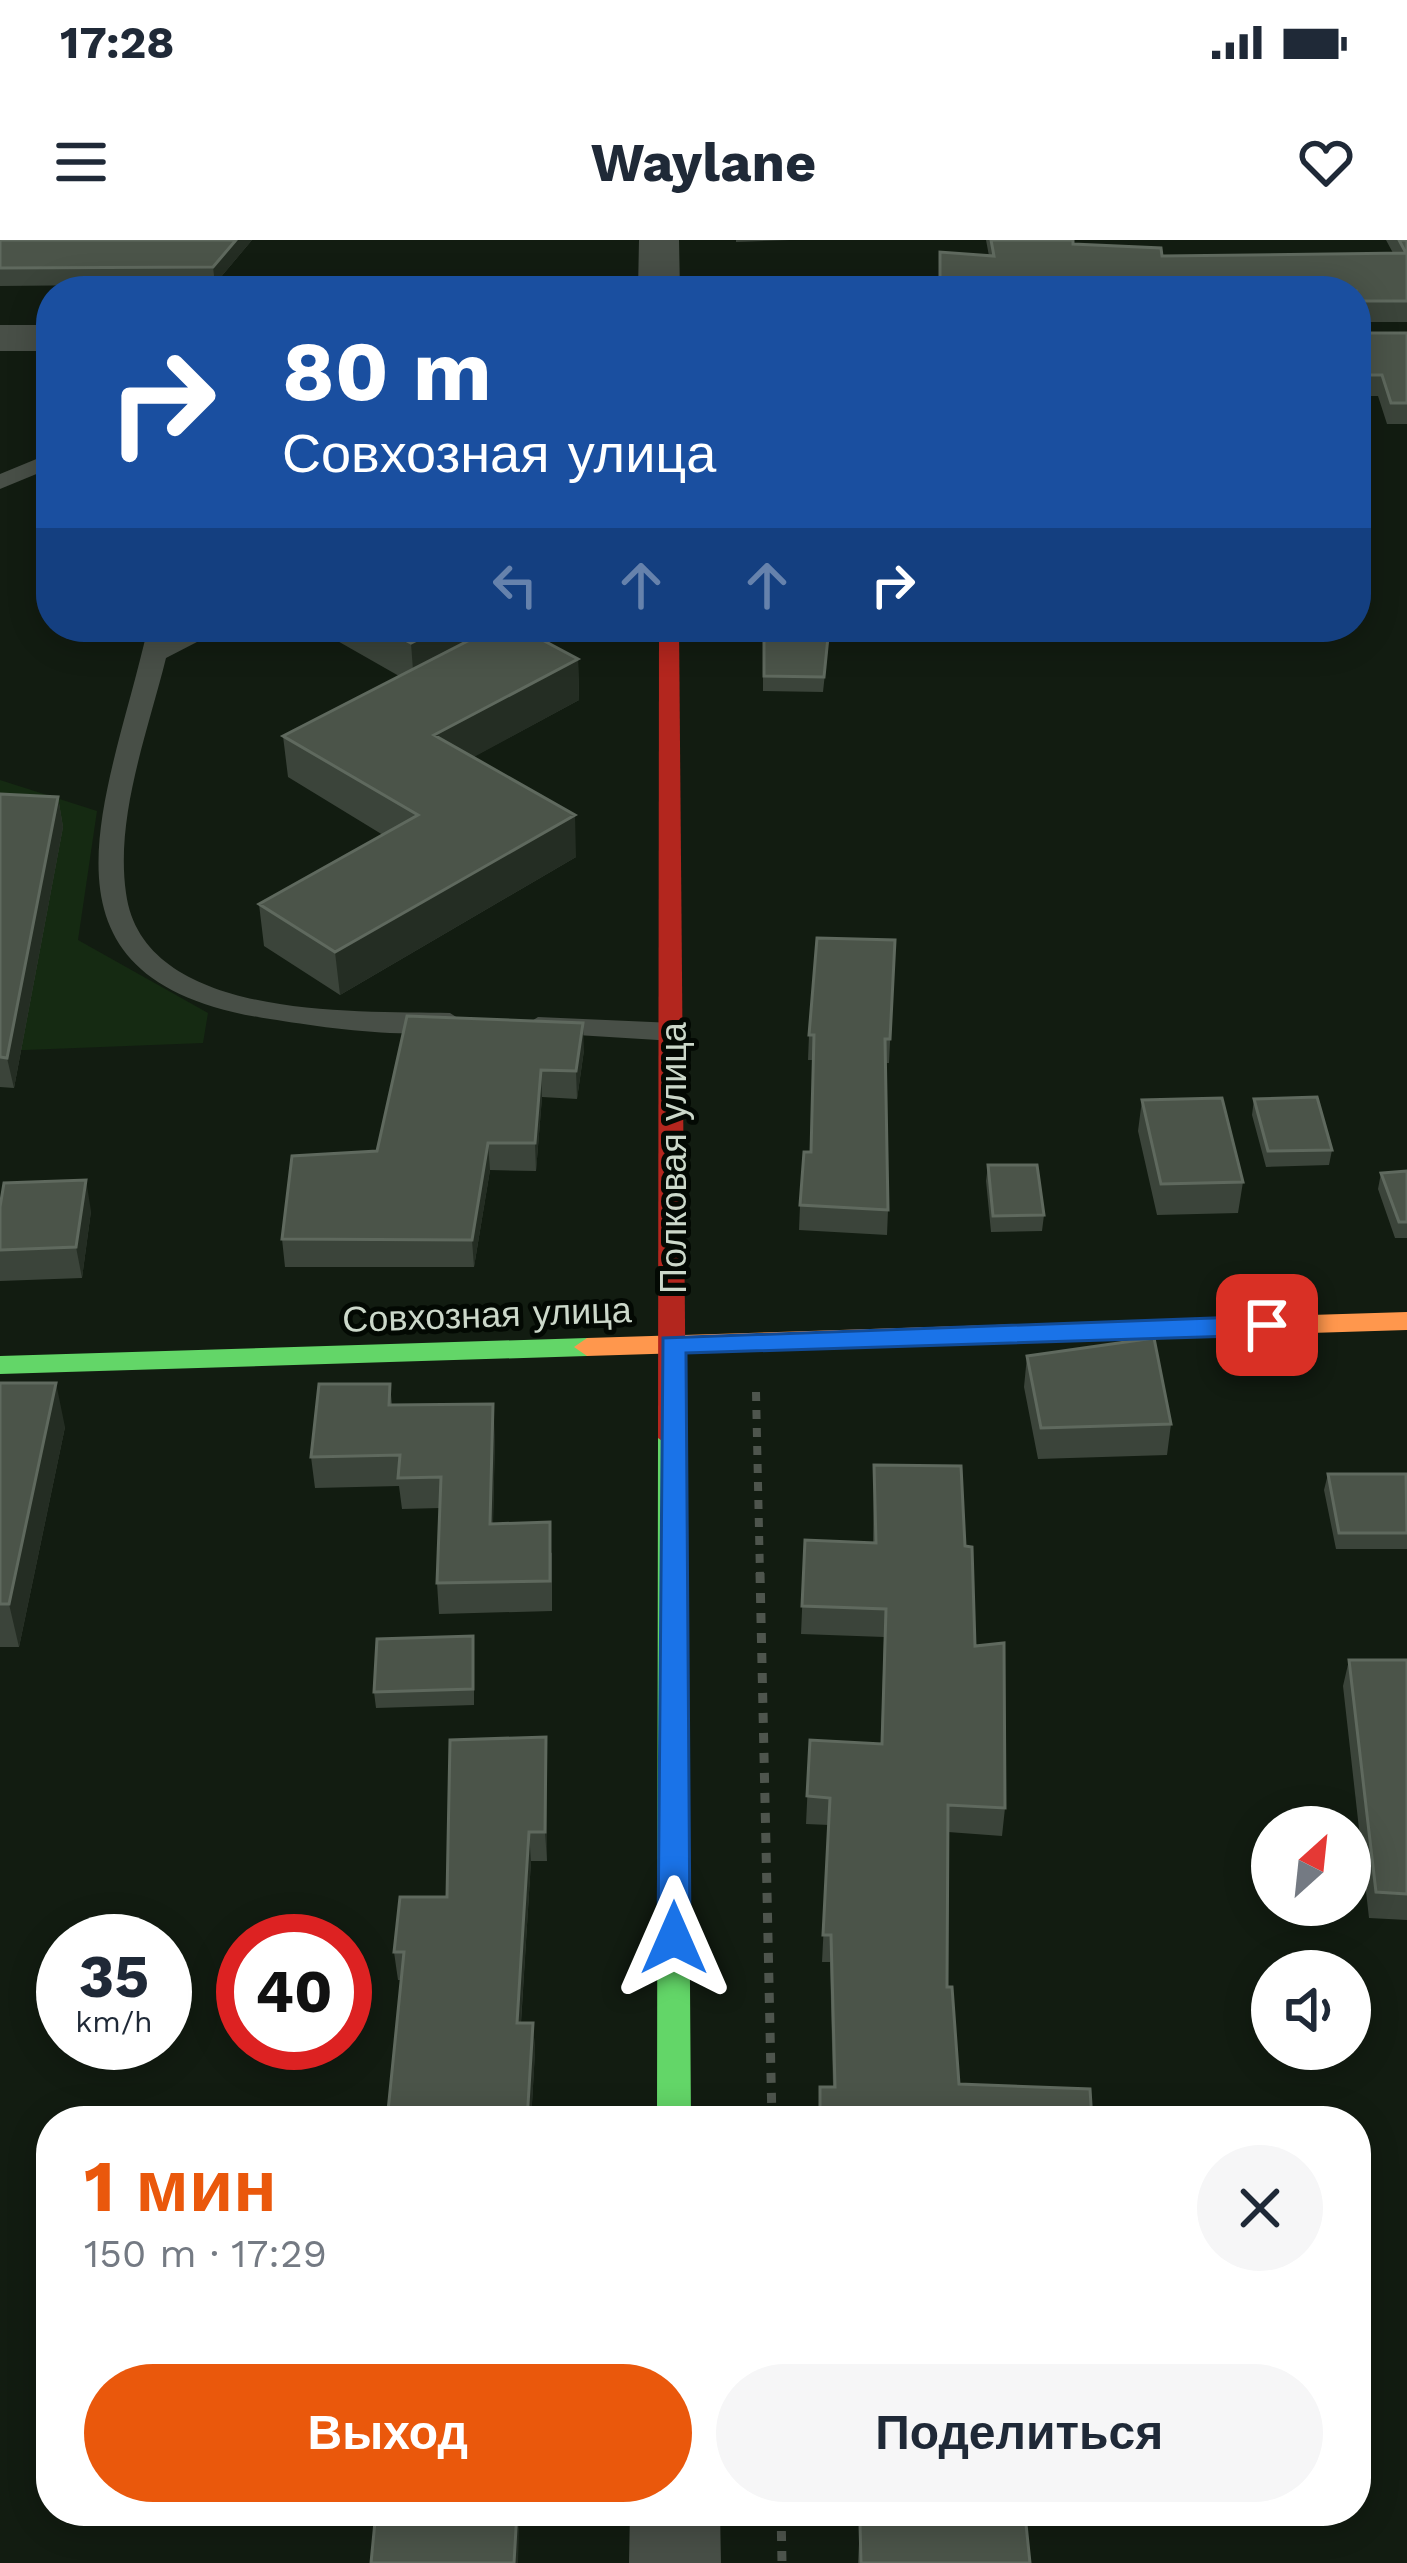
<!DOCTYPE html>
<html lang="ru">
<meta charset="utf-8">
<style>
:root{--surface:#fff;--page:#f6f6f7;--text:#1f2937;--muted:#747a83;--accent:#ea580c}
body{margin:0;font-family:"Work Sans",sans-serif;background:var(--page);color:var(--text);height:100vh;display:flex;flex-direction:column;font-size:45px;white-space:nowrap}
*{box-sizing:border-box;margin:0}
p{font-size:39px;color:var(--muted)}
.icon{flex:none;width:66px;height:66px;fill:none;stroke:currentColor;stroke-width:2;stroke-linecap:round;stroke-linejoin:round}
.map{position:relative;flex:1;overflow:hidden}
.sheet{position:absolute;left:36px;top:1866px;width:1335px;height:420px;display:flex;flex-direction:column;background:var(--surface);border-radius:48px;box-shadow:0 6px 30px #0003}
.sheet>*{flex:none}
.guide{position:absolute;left:36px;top:36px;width:1335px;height:366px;border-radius:48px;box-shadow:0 6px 30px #0003;background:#1a4fa0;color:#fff;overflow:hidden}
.needle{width:78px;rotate:27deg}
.tools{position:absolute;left:1251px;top:1566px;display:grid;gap:24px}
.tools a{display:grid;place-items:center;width:120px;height:120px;border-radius:50%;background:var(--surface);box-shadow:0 6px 30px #0003;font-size:60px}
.speed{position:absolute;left:36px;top:1674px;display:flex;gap:24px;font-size:60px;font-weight:700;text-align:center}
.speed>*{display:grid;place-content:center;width:156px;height:156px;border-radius:50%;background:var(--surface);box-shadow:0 6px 30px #0003;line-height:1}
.speed small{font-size:30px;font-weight:400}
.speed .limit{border:18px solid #d22;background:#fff;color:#111}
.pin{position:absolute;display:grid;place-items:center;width:102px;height:102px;color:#fff;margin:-51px;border-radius:24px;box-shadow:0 6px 18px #0006}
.me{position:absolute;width:132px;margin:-66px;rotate:0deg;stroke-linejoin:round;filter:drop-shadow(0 0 9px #0008)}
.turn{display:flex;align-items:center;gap:42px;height:252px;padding:0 48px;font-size:54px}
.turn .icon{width:156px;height:156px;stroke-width:2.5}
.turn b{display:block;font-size:84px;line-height:102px}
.lanes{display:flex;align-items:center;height:114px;padding:0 48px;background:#0003;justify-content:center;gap:60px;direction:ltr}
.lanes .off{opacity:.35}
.round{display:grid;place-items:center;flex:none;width:126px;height:126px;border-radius:63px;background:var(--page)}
.headline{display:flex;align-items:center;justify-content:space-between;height:204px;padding:0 48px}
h1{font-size:72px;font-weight:700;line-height:90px;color:var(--accent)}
.action{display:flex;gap:24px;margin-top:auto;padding:24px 48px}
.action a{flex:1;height:138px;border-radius:72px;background:var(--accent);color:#fff;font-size:48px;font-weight:700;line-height:138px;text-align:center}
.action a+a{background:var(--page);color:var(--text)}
.status{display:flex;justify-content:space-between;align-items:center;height:84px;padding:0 60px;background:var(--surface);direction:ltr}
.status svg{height:33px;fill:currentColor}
header{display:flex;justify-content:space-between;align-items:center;height:156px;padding:0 48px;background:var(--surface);font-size:54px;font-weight:700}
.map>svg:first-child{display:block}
.built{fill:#152a12}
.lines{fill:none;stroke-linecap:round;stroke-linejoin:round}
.path-far1{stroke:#4e554d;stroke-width:8;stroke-dasharray:9 9;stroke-linecap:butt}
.path{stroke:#4e554d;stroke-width:9;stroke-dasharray:10 10;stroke-linecap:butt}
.lane{fill:#484f47;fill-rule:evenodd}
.street{fill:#484f47;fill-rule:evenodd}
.fast{fill:#63d668;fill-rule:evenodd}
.slow{fill:#ff974d;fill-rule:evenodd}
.jam{fill:#b3261e;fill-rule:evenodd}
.wall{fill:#3b443a}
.shaded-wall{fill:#242d23}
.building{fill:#4b5449;stroke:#5f695e;stroke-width:3}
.route{fill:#1a73e8;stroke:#114b97;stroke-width:3}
.labels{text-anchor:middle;stroke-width:10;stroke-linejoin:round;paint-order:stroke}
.street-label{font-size:36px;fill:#ccd8ca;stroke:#030903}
</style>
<div class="status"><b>17:28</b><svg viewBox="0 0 49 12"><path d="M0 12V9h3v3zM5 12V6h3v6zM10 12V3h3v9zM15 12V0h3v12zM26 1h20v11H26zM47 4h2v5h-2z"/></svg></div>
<header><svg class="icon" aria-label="menu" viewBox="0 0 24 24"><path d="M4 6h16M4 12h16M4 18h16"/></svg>Waylane<svg class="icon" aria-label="heart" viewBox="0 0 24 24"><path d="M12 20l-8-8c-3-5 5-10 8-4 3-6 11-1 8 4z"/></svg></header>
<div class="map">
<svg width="1407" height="2323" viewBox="0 0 1407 2323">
<rect width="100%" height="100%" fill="#121c11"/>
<path class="built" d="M0,540L97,571L78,700L208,773L203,803L0,811Z"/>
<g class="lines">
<path class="path-far1" d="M756,1152L760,1336"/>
<path class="path" d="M760,1333L772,1881
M781,2271L782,2323"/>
<path class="lane" d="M51,213V228L0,249V234Z
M148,387H172L170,398L194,387H226L166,418C148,491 115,577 126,653C143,781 354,771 450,773L464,782L460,788C410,801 321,787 270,779C15,741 109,560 148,387Z
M536,387H567L507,421L498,423L486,416Z
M538,777L674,783L688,792L674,801L528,792L524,786Z"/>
<path class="street" d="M639,0H679L680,51H638Z
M0,85H51V111H0Z
M630,2271H720L721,2323H629Z"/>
<path class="fast" d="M587,1098L600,1107L587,1116L0,1134V1116Z
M672,1188L686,1198L691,1881H657L658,1198Z"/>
<path class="slow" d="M1407,1072V1090L587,1116L574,1107L587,1098Z"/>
<path class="jam" d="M659,387H679L686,1198L672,1208L658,1198Z"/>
</g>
<path class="wall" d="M0,0H252L215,44L0,46Z
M736,0H790L736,2Z
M986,0H1073V4L1162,16L1393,13L1386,0H1407V82H1356V93H1407V184H1387L1378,156H1356V51H939L940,12L989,16Z
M313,387H483V393L578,419L579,460L473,517L576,617L340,755L264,706L259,664L383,595L288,537L283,496L399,436Z
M763,387H830L823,452L763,451Z
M0,554L58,557L63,587L14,848L0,847Z
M895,700L889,823H886L888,970L887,995L799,990L800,965L811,912L813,820H808L809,795Z
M407,776L584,810L577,859L542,857L536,931L490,930L474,1027H285L282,999L377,911Z
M1254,859L1332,910L1329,925L1266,927L1252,875Z
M1142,860L1243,942L1238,973L1157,975L1138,891Z
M988,925L1044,975L1042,991L991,992L986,941Z
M1407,931V998H1395L1378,949L1381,933Z
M0,967L91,971L82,1038L0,1041Z
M1027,1116L1171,1184L1167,1215L1038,1219L1024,1147Z
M0,1143L65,1187L19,1407H0Z
M390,1144L392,1165L495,1195L493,1284L552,1313V1371L439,1374L437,1343L440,1268L402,1269L399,1246L315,1248L311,1217Z
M874,1225L965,1306L975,1406L1005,1568L1002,1596L948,1592L947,1747L959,1844L1092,1881H819L820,1847H833L830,1722H822L829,1585L806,1584L810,1500L881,1504L884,1397L801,1394L805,1300L873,1303Z
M1328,1234L1407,1241V1309H1336L1324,1250Z
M474,1412V1465L376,1468L374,1452Z
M1349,1420H1407V1680L1369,1678L1343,1446Z
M547,1526V1621H531L521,1783H533L535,1811L531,1881H387L401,1740H398L394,1712L447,1657Z
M860,2284L1030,2323H858Z"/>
<path class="shaded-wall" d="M236,0H252L215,44L213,27Z
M443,387H483L484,408L414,444L411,403Z
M578,419L579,460L437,537L434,495Z
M58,557L63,587L14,848L7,818Z
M575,575L576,617L340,755L335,712Z
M583,783L584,810L577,859L576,831Z
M541,830L542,857L536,931L535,903Z
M488,903L490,930L474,1027L472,1000Z
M86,940L91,971L82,1038L76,1007Z
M56,1143L65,1187L19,1407L9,1364Z
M493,1164L495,1195L492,1315L490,1284Z
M546,1497L547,1526V1621L545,1592Z
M529,1592L531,1621L519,1811L517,1783Z
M533,1783L535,1811L531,1881H527Z
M517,2271L519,2289L518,2323H514Z"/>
<path class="building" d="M0,0H236L213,27L0,28Z
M991,0H1073V4L1161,8L1162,16L1406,13L1399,0H1407V61H1356V93H1407V163H1391L1382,135H1356V51H940V12L994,16Z
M381,387H443L411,403Z
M495,387H518L578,419L434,495L575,575L335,712L259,664L418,575L283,496Z
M764,387H829L824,437L764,436Z
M0,554L58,557L7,818L0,817Z
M817,698L895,700L890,799H885L888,970L800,965L804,912H811L814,795H809Z
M407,776L583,783L576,831L541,830L535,903H488L472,1000L282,999L292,916L377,911Z
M1317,857L1332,910L1268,911L1254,859Z
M1222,858L1243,942L1161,944L1142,860Z
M988,925H1037L1044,975L993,976Z
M1407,931V982H1399L1381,933Z
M86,940L76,1007L0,1010V967L4,943Z
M1154,1098L1171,1184L1041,1188L1027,1116Z
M0,1143H56L9,1364H0Z
M319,1144H390L389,1165L493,1164L490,1284L550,1282V1341L437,1343L441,1237L398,1238L400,1215L311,1217Z
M874,1225L961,1226L965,1306L972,1307L975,1406L1004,1403L1005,1568L948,1565L947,1747H952L959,1844L1090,1849L1092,1881H820V1847H835L831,1695H823L830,1558L807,1556L810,1500L882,1504L886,1369L802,1366L805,1300L876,1303Z
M1328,1234H1406L1407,1293H1339Z
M473,1396V1449L374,1452L377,1399Z
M1349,1420H1407V1654L1376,1652Z
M546,1497L545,1592H529L517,1783H533L527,1881H387L404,1712H394L400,1657H447L450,1500Z
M376,2271H517L514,2323H371Z
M860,2284H1026L1030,2323H861Z"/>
<path class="route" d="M1267,1076L1281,1085L1267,1095L686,1113L690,1698L685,1708H662L658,1698L663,1098Z"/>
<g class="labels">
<g class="street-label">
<text transform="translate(673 918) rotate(-90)" y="13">Полковая улица</text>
<text transform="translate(487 1074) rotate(-2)" y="13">Совхозная улица</text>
</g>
</g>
</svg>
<div class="tools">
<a><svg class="needle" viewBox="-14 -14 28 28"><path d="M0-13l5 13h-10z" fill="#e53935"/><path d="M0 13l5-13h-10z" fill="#747a83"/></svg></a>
<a><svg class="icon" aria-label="sound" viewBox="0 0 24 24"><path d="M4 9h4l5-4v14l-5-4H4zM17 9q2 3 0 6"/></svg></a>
</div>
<div class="speed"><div>35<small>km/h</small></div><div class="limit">40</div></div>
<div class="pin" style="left:1267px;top:1085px;background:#d93025"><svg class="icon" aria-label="arrive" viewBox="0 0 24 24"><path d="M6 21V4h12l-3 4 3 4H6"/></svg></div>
<svg class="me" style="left:674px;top:1698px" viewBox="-20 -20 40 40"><path d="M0-17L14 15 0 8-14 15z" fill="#1a73e8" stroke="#fff" stroke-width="4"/></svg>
<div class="guide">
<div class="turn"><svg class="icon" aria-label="right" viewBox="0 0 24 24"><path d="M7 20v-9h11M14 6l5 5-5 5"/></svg><div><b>80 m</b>Совхозная улица</div></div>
<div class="lanes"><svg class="icon off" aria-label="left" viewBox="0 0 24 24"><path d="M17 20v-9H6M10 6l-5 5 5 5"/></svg><svg class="icon off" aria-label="ahead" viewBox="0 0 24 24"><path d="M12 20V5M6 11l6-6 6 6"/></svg><svg class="icon off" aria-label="ahead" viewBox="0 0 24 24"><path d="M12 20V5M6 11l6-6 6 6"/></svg><svg class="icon" aria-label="right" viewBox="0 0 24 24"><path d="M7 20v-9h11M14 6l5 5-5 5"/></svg></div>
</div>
<section class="sheet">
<div class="headline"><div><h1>1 мин</h1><p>150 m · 17:29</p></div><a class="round"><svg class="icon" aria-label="close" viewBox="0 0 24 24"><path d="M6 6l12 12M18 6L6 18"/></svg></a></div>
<div class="action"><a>Выход</a><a>Поделиться</a></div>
</section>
</div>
